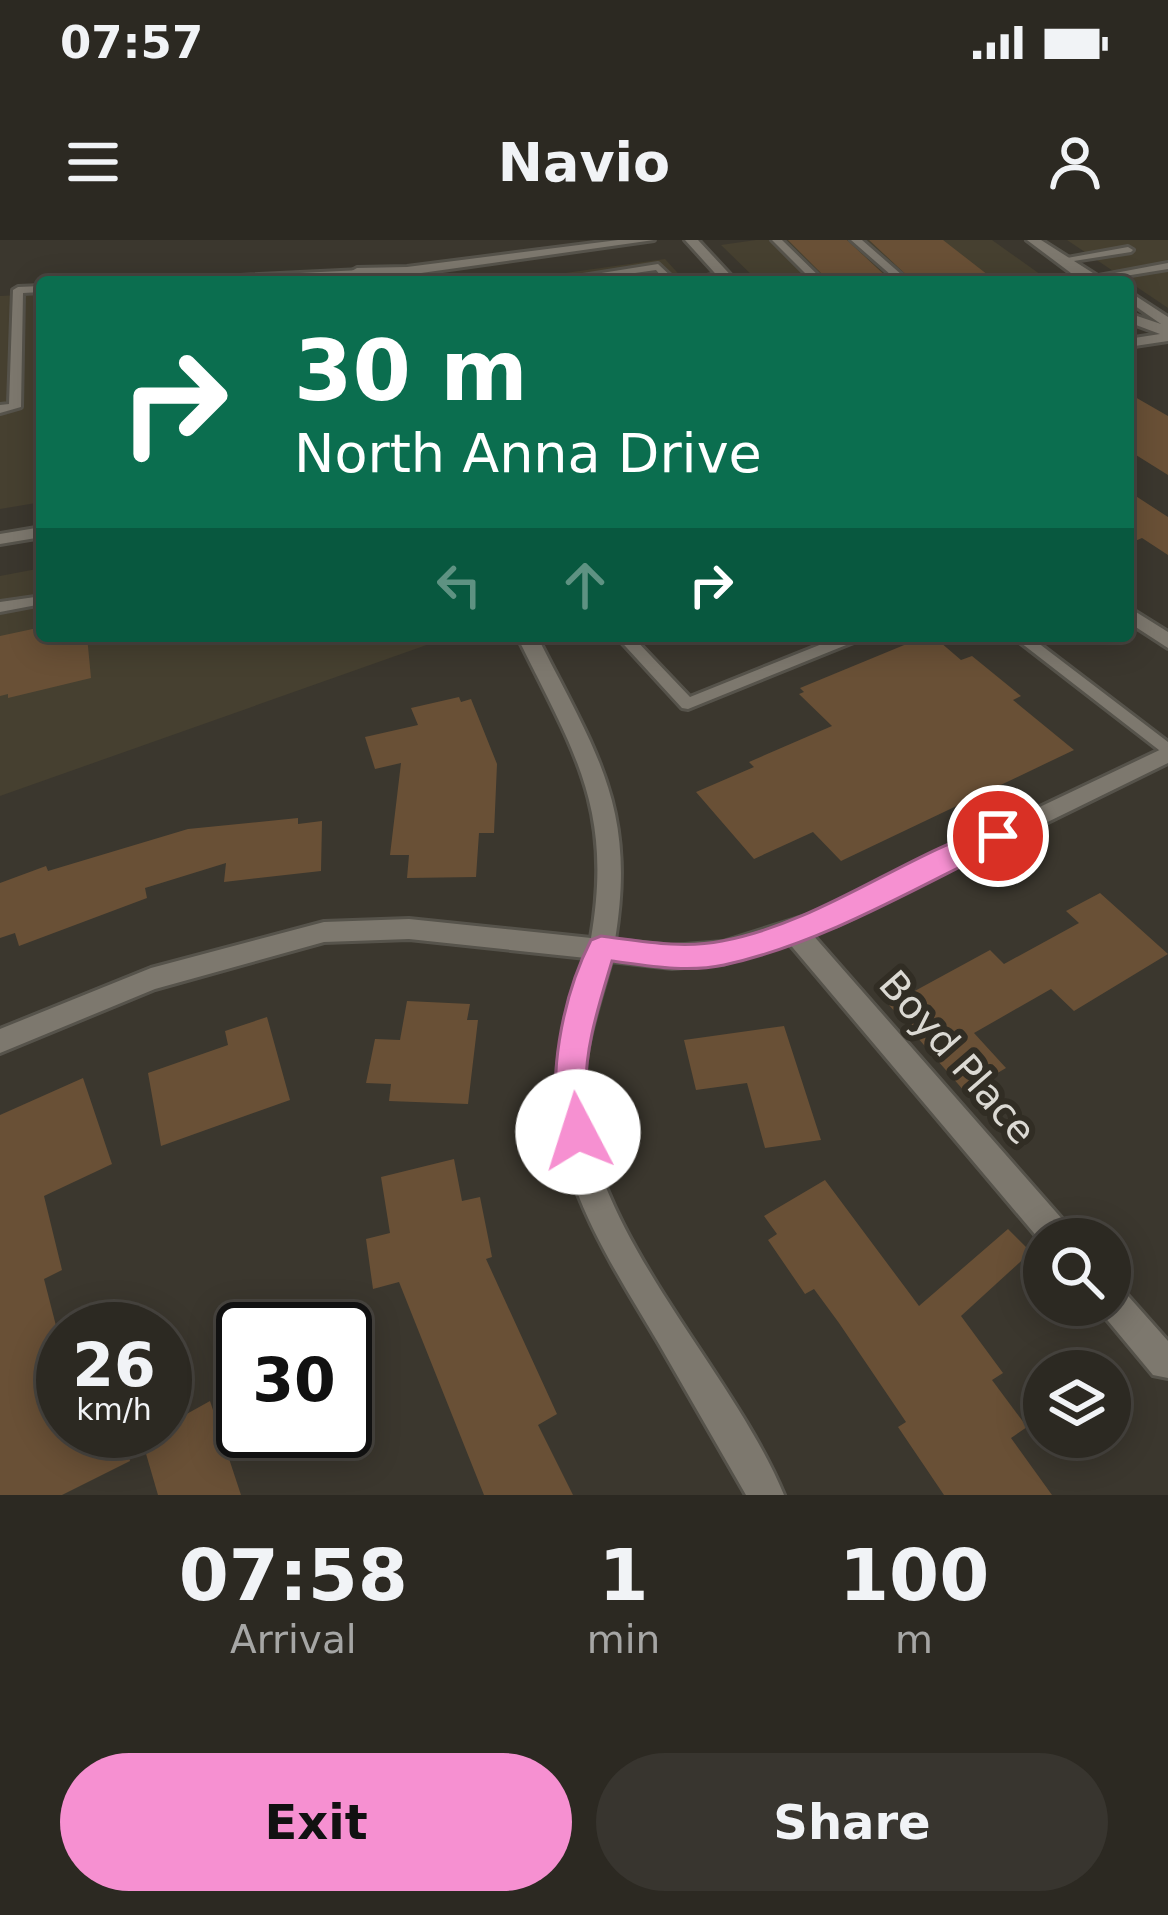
<!DOCTYPE html>
<style>
:root{--surface:#2c2922;--page:#38352f;--text:#f1f3f6;--muted:#a6a6a5;--line:#484540;--accent:#f690d1}
body{margin:0;font-family:"DejaVu Sans",sans-serif;background:var(--page);color:var(--text);height:100vh;display:flex;flex-direction:column;font-size:45px;white-space:nowrap}
*{box-sizing:border-box;margin:0}
p{font-size:39px;color:var(--muted)}
.icon{flex:none;width:66px;height:66px;fill:none;stroke:currentColor;stroke-width:2;stroke-linecap:round;stroke-linejoin:round}
.map{position:relative;height:1255px;overflow:hidden}
.side{display:flex;flex-direction:column;background:var(--surface);flex:1}
.side>*{flex:none}
.top-card{position:absolute;left:36px;top:36px;width:1098px;height:366px;border-radius:12px;box-shadow:0 6px 30px #0003,0 0 0 3px var(--line);background:#0b6e4f;color:#fff;overflow:hidden}
.controls{position:absolute;left:1023px;top:978px;display:grid;gap:24px}
.controls a{display:grid;place-items:center;width:108px;height:108px;border-radius:50%;background:var(--surface);box-shadow:0 6px 30px #0003,0 0 0 3px var(--line);font-size:60px}
.speed{position:absolute;left:36px;top:1062px;display:flex;gap:24px;font-size:60px;font-weight:700;text-align:center}
.speed>*{display:grid;place-content:center;width:156px;height:156px;border-radius:50%;background:var(--surface);box-shadow:0 6px 30px #0003,0 0 0 3px var(--line);line-height:1}
.speed small{font-size:30px;font-weight:400}
.speed .limit{border:6px solid #111;border-radius:18px;background:#fff;color:#111}
.pin{position:absolute;display:grid;place-items:center;width:102px;height:102px;color:#fff;margin:-51px;border:6px solid #fff;border-radius:50%;box-shadow:0 3px 12px #0007}
.me{position:absolute;width:132px;margin:-66px;rotate:355deg;stroke-linejoin:round;filter:drop-shadow(0 0 9px #0008)}
.turn{display:flex;align-items:center;gap:42px;height:252px;padding:0 60px;font-size:54px}
.turn .icon{width:156px;height:156px;stroke-width:2.5}
.turn b{display:block;font-size:84px;line-height:102px}
.lanes{display:flex;align-items:center;height:114px;padding:0 60px;background:#0003;justify-content:center;gap:60px;direction:ltr}
.lanes .off{opacity:.35}
.eta{display:flex;justify-content:space-evenly;align-items:center;height:204px;text-align:center}
.eta b{font-size:72px;font-weight:600;line-height:84px}
.action{display:flex;gap:24px;margin-top:auto;padding:24px 60px}
.action a{flex:1;height:138px;border-radius:72px;background:var(--accent);color:#111;font-size:48px;font-weight:600;line-height:138px;text-align:center}
.action a+a{background:var(--page);color:var(--text)}
.status{display:flex;justify-content:space-between;align-items:center;height:84px;padding:0 60px;background:var(--surface);direction:ltr}
.status svg{height:33px;fill:currentColor}
header{display:flex;justify-content:space-between;align-items:center;height:156px;padding:0 60px;background:var(--surface);font-size:54px;font-weight:600}
.map>svg:first-child{display:block}
.built{fill:#464030}
.building{fill:#695036}
.lines{fill:none;stroke-linecap:round;stroke-linejoin:round}
.service-casing{stroke:#56534b;stroke-width:6}
.minor-casing{stroke:#56534b;stroke-width:6}
.tertiary-casing{stroke:#56534b;stroke-width:6}
.service{fill:#7d786e;fill-rule:evenodd}
.minor{fill:#7d786e;fill-rule:evenodd}
.tertiary{fill:#7d786e;fill-rule:evenodd}
.route{fill:#f690d1;stroke:#a05e88;stroke-width:3}
.labels{text-anchor:middle;stroke-width:12;stroke-linejoin:round;paint-order:stroke}
.street-label{font-size:39px;fill:#dbd9d3;stroke:#312d24}
</style>
<div class="status"><b>07:57</b><svg viewBox="0 0 49 12"><path d="M0 12V9h3v3zM5 12V6h3v6zM10 12V3h3v9zM15 12V0h3v12zM26 1h20v11H26zM47 4h2v5h-2z"/></svg></div>
<header><svg class="icon" aria-label="menu" viewBox="0 0 24 24"><path d="M4 6h16M4 12h16M4 18h16"/></svg>Navio<svg class="icon" aria-label="person" viewBox="0 0 24 24"><circle cx="12" cy="8" r="4"/><path d="M4 21q1-7 8-7t8 7"/></svg></header>
<div class="map">
<svg width="1168" height="1255" viewBox="0 0 1168 1255">
<rect width="100%" height="100%" fill="#3b372e"/>
<path class="built" d="M756,0H992L1051,42H759L721,5Z
M1067,0H1168V68Z
M665,19L686,42H501Z
M42,54V262L0,269V56Z
M42,328V396H452L0,556V336Z"/>
<path class="building" d="M788,0H847L892,42H830Z
M869,0H943L997,42H914Z
M1128,153L1168,176V235L1128,210Z
M1128,251L1168,277V315L1142,298L1128,304Z
M42,387V396H87L91,438L8,458V454L0,456V396Z
M926,396H933L961,420L972,416L1021,456L1013,460L1074,510L841,621L813,592L754,619L696,552L754,527L749,522L832,486L799,454L804,452L800,448Z
M459,457L461,462L471,459L497,524L494,593H479L476,637L407,638L409,615H390L401,523L375,529L365,497L418,485L411,468Z
M298,578V584L322,581L321,631L224,642L226,623L145,648L147,658L19,706L15,693L0,698V643L46,626L48,631L188,589Z
M1100,653L1168,714L1074,771L1051,749L974,793L1006,828L965,852L889,765L990,710L1004,724L1079,683L1066,671Z
M407,761L470,764L467,780H478L468,864L389,861L391,844L366,843L375,799L400,800Z
M267,777L290,860L161,906L148,833L228,805L225,791Z
M784,786L821,900L765,908L747,843L696,850L684,800Z
M83,838L112,924L44,956L62,1030L44,1039L63,1113V1191H123L130,1221L62,1255H0V875Z
M454,919L462,961L480,957L492,1017L486,1019L557,1174L538,1185L573,1255H484L399,1042L373,1049L366,999L390,993L381,937Z
M825,940L919,1066L1008,989L1031,1012L961,1076L1003,1133L992,1140L1027,1187L1011,1198L1052,1255H944L898,1187L906,1182L839,1083L814,1049L805,1054L768,1000L777,994L764,976Z
M210,1161L241,1255H158L142,1200L165,1191V1186Z"/>
<g class="lines">
<g class="service-casing">
<path id="service" d="M772,0H782L825,42H814Z
M851,0H862L910,42H899Z
M1128,7L1133,10L1131,12L1061,23L1056,20Z
M1168,23V29L1088,42L1083,39Z
M658,24L676,41L725,33L730,36L703,42H666L656,30L572,42H545Z
M361,30L362,32L357,35L172,42L177,39Z
M42,46V52L23,53L21,167L0,173V165L9,164L13,50L18,47Z
M42,356V364L0,372V362Z
M616,396H632L690,457L842,396H863L861,399L688,469L682,468Z
M1012,396H1029L1168,502V517Z"/>
</g>
<g class="minor-casing">
<path id="minor" d="M618,0H654L407,35L365,36L368,42H354L350,32L357,28L407,27Z
M685,0H698L737,42H723Z
M1128,367L1168,392V408L1128,382Z
M517,396H537C595,511 637,566 615,700L672,706L723,702L821,671L1168,506V523L838,685L812,694L1070,988L1074,999H1044V1005L788,702L723,724L672,728L611,721C599,765 582,810 584,856C591,994 732,1129 784,1255H746C717,1205 688,1154 659,1104C614,1028 557,944 556,852C556,806 573,762 586,718L409,699L324,702L155,749L0,813V789L151,728L324,682L409,679L591,698C614,566 572,509 517,396Z
M1110,1043L1121,1048L1168,1101V1138L1153,1135L1099,1070L1097,1065H1110Z"/>
</g>
<g class="tertiary-casing">
<path id="tertiary" d="M1027,0H1041L1107,42H1083Z
M1128,51L1168,77V101L1128,107V99L1160,94L1128,82V73L1161,84L1128,61Z
M42,287V297L0,304V294Z"/>
</g>
<use href="#service" class="service"/>
<use href="#minor" class="minor"/>
<use href="#tertiary" class="tertiary"/>
</g>
<path class="route" d="M998,585L1008,588L1012,596L1008,603C917,647 824,703 724,725C687,733 649,726 612,721C599,765 584,809 586,855C587,873 597,885 589,902L578,907L566,902C542,847 564,753 591,700L601,696C641,701 682,709 722,701C822,682 903,615 998,585Z"/>
<g class="labels">
<g class="street-label">
<text transform="translate(958 817) rotate(49)" y="14">Boyd Place</text>
</g>
</g>
</svg>
<div class="controls">
<a><svg class="icon" aria-label="search" viewBox="0 0 24 24"><circle cx="10" cy="10" r="6"/><path d="M15 15l6 6"/></svg></a>
<a><svg class="icon" aria-label="layers" viewBox="0 0 24 24"><path d="M12 4l9 5-9 5-9-5zM3 14l9 5 9-5"/></svg></a>
</div>
<div class="speed"><div>26<small>km/h</small></div><div class="limit">30</div></div>
<div class="pin" style="left:998px;top:596px;background:#d93025"><svg class="icon" aria-label="arrive" viewBox="0 0 24 24"><path d="M6 21V4h12l-3 4 3 4H6"/></svg></div>
<svg class="me" style="left:578px;top:892px" viewBox="-20 -20 40 40"><circle r="19" fill="#fff"/><path d="M0-13L10 11 0 6-10 11z" fill="#f690d1"/></svg>
<div class="top-card">
<div class="turn"><svg class="icon" aria-label="right" viewBox="0 0 24 24"><path d="M7 20v-9h11M14 6l5 5-5 5"/></svg><div><b>30 m</b>North Anna Drive</div></div>
<div class="lanes"><svg class="icon off" aria-label="left" viewBox="0 0 24 24"><path d="M17 20v-9H6M10 6l-5 5 5 5"/></svg><svg class="icon off" aria-label="ahead" viewBox="0 0 24 24"><path d="M12 20V5M6 11l6-6 6 6"/></svg><svg class="icon" aria-label="right" viewBox="0 0 24 24"><path d="M7 20v-9h11M14 6l5 5-5 5"/></svg></div>
</div>
</div>
<section class="side">
<div class="eta">
<div><b>07:58</b><p>Arrival</p></div>
<div><b>1</b><p>min</p></div>
<div><b>100</b><p>m</p></div>
</div>
<div class="action"><a>Exit</a><a>Share</a></div>
</section>
